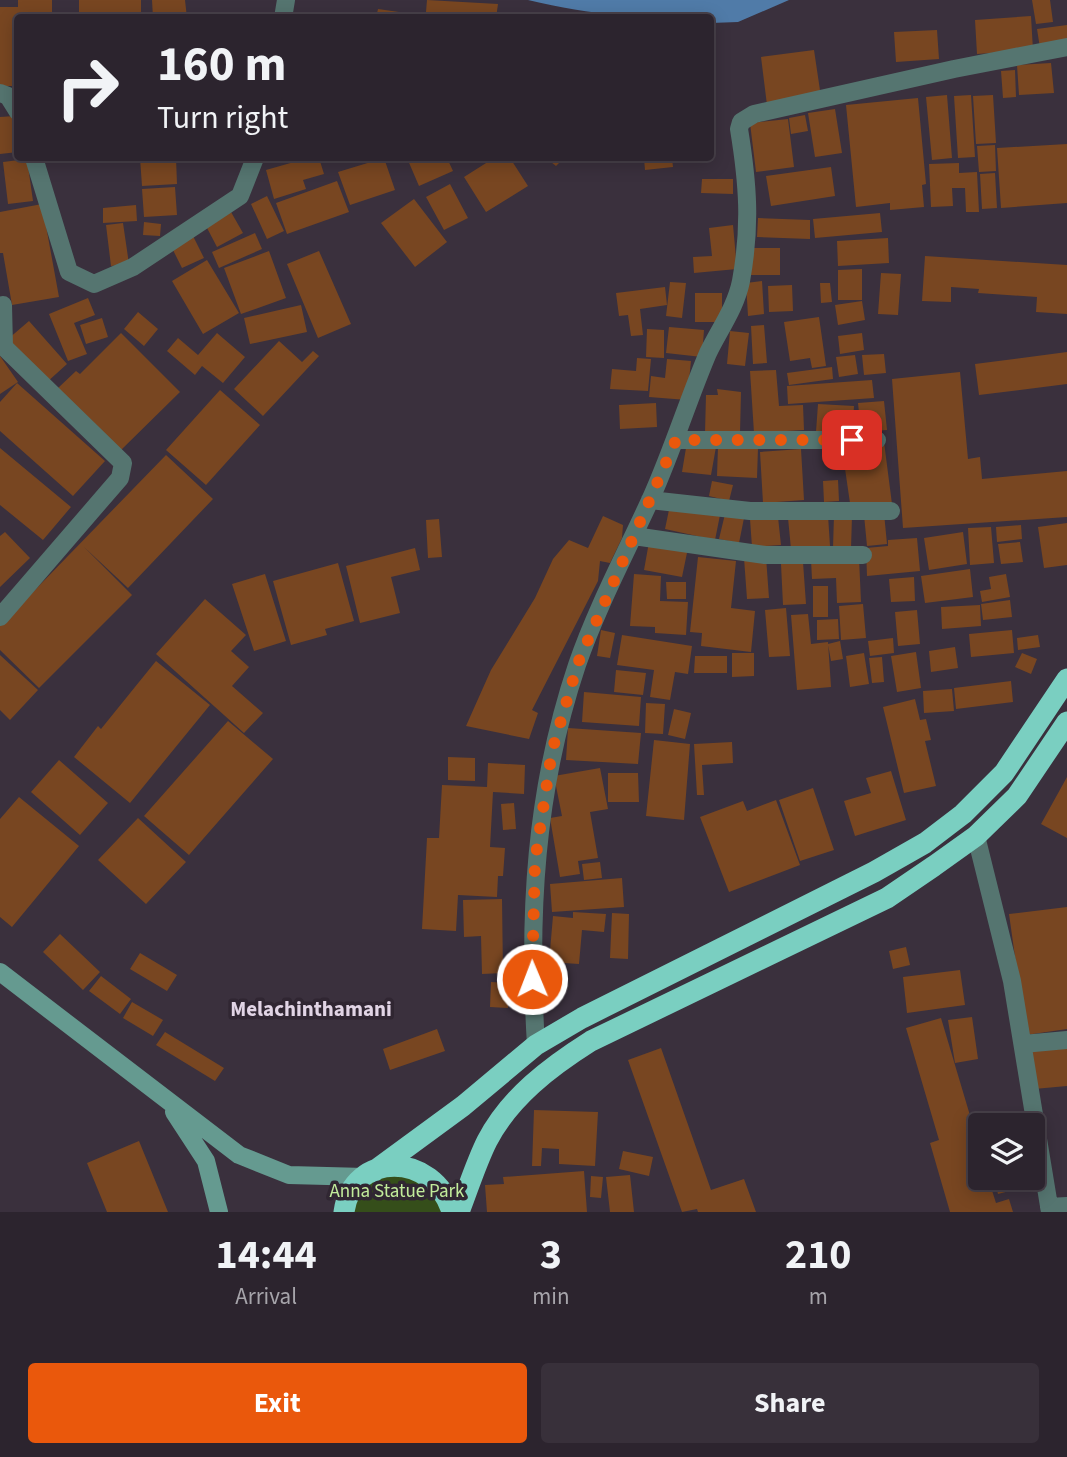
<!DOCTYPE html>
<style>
:root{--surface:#2c242e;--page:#38303a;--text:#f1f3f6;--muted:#a6a4aa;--line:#48414a;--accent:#ea580c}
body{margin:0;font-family:"Source Sans 3",sans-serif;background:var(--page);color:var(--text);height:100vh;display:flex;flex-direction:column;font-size:26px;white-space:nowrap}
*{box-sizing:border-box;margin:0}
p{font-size:23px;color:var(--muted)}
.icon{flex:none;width:38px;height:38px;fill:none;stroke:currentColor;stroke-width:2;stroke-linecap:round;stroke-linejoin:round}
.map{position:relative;height:1212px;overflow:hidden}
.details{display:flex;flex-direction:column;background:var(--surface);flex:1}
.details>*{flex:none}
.banner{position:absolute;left:14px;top:14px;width:700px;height:147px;border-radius:7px;box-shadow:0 4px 18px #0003,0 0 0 2px var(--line);background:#2c242e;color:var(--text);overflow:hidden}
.buttons{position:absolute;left:968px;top:1113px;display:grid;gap:14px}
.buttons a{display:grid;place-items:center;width:77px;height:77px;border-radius:7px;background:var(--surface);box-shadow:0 4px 18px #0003,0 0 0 2px var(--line);font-size:35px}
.pin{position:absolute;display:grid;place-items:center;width:60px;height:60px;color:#fff;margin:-30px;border-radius:14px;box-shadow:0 4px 10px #0006}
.me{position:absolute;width:77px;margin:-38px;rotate:359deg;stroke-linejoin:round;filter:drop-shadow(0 0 5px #0008)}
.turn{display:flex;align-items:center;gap:24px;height:147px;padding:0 28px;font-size:32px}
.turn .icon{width:91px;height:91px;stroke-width:2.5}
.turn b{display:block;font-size:49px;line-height:60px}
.eta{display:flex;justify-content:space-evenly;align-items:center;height:119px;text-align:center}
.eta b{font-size:42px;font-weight:700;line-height:49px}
.button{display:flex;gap:14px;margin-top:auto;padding:14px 28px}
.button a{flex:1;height:80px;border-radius:7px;background:var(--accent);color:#fff;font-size:28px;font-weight:700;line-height:80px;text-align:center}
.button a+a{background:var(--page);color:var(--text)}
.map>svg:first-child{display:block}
.green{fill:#354e1a}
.water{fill:#507ba8}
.building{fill:#784621}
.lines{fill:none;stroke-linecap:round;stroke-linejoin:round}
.street{stroke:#557570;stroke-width:18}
.secondary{stroke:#659a90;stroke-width:18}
.highway{stroke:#7acfc1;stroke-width:21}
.route{stroke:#ea580c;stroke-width:12;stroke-dasharray:0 21.6}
.labels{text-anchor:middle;stroke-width:7;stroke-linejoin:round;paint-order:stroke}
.park-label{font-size:19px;fill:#c2ec9b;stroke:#302632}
.neighbourhood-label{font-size:21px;font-weight:bold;fill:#e1d4e5;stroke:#302632}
</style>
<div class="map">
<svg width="1067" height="1212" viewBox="0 0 1067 1212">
<rect width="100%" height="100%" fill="#3a303d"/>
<path class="green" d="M416,1172L448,1212H345L364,1180Z"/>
<path class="water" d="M528,0H789L738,22L711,23L710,18C644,18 593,16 528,0Z"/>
<path class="building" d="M18,0H52V18H18V86H0V7H18Z
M79,0H141V18H79Z
M152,0H185L187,18H153Z
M427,0L498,4L496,18L426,12Z
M1032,0H1050L1053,22L1036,24Z
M378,9L413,14L412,18H376Z
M1031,16L1033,50L977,54L975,20Z
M1067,25V44L1040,48L1037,29Z
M937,30L939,59L896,62L894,32Z
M814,50L821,97L767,105L761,57Z
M1051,63L1054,93L1019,95L1017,65Z
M1015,70L1016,97L1003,98L1001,71Z
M947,95L952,158L932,160L926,97Z
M971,95L975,157L958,158L954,96Z
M993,95L996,143L976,144L973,96Z
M918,98L926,184L922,185L924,207L890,210V203L856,207L846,105Z
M835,109L842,153L815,157L808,113Z
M805,115L808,131L791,134L789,118Z
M15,116L18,152L0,154V117Z
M788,119L794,167L756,172L750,123Z
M710,128L715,156H710Z
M1067,144V203L1001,208L997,148Z
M995,145L996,171L979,172L977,146Z
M101,158H137V161L101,160Z
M140,158H176L177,184L142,186Z
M308,158H319L324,174L303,180L306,189L274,199L266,170Z
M384,158L395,190L350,205L338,172Z
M407,158H447L453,171L419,186Z
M494,158H510L528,186L486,212L464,177Z
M546,158H564L556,166Z
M644,158H672L673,167L645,170Z
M27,159L33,201L8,204L3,162Z
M959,163V173L977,172L979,212H966L965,188H952L953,206L931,207L929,164Z
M831,167L835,196L771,206L766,176Z
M995,173L997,208L982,209L980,174Z
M702,179H733V194L701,193Z
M337,181L349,212L287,234L276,203Z
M450,184L468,218L444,230L426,197Z
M175,187L177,215L144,217L142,189Z
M267,196L284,231L267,239L251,204Z
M414,199L447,242L415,267L381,223Z
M42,204L59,297L12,305L3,253H0V212Z
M136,205L137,221L103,223V208Z
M231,212L243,233L217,247L206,226Z
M880,213L882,232L815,238L813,219Z
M758,218L810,220V239L757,237Z
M144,222L161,224L160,236L143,235Z
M123,223L129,264L111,266L106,225Z
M733,225L737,269L694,273L693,257L712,256L709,228Z
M255,233L262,249L219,268L212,252Z
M193,236L204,258L182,268L171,246Z
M888,238L889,263L838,266L837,241Z
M751,248H780V275H751Z
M269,251L286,298L241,314L224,268Z
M319,251L351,324L318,338L287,264Z
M925,256L1067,265V314L1036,312L1037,297L978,293L979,289L951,287V302L922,301Z
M207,260L239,313L203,334L172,281Z
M862,269V300H838V270Z
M881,273L901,274L898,315L878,314Z
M762,281L764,314L748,316L746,283Z
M670,282L686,283L682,318L666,316Z
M820,283H830L832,302L821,303Z
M792,285L793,311L769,312L768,286Z
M665,287L667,305L640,309L643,335L631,336L628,315L619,316L616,293Z
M695,293H722V322H695Z
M88,298L95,315L74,323L87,354L68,361L49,314Z
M862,301L865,320L838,325L835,305Z
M301,305L307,332L250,344L244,318Z
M138,312L158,329L144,346L124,329Z
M819,317L826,366L812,368L810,358L790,361L784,322Z
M102,318L108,337L86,344L80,325Z
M29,321L67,364L46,383L8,339Z
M764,325L767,363L753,364L751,326Z
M669,327L704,330L702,357L666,353Z
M647,329L664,330V358L646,357Z
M730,331L749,333L745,366L727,364Z
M121,333L180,392L120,451L57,389L76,371L80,374Z
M217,333L245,357L223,383L202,366L195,375L167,351L178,338L198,355Z
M862,333L864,350L840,354L838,336Z
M279,341L302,362L313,351L319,356L263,416L234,389Z
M1067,352V384L979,395L975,364Z
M884,354L886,373L864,375L862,355Z
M855,355L858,374L839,377L836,357Z
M0,356L18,382L0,394Z
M637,358L651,359L648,391L610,389L612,369L636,371Z
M667,359L691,361L687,400L649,397L651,376L665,378Z
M832,367L833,379L789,385L787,373Z
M776,370L779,406L803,405L804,430L754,433L750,371Z
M960,372L968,459L980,457L982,479L1067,471V517L903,528L892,379Z
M872,380L874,398L788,404L787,386Z
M17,383L105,461L73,496L0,431V402Z
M717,389L741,392L740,433H705L706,395H718Z
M220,390L260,425L206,485L166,450Z
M884,401L887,430L861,432L858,403Z
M656,403L657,427L620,429L619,405Z
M818,404L854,406L852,434L816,432Z
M687,442L716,447L711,475L682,472Z
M884,442L892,504L851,510L842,448Z
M718,446L758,448L757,478L717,476Z
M0,448L71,507L43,540L0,505Z
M801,449L804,500L763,503L760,452Z
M166,455L213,499L128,588L84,547L132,595L39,688L0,650V626Z
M838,480L839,501L824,502L823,481Z
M712,481L733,485L729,501L709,496Z
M670,505L720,515L715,540L665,529Z
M884,513L887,544L867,546L864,515Z
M725,514L744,518L739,543L719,539Z
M828,515L830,546L791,549L788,518Z
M834,515L852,516L851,549L833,548Z
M603,516L623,525L622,538L610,563L600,561L598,581L532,710L538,713L529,739L466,726L491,670L535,598L553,559L569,540L588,548Z
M778,517L781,545L752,547L750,519Z
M439,519L442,557L428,558L426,520Z
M1067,523V565L1044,568L1038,527Z
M1021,525L1022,539L997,542L996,527Z
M991,527L994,563L970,565L968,528Z
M5,532L30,558L0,587V536Z
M963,532L967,564L929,570L924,538Z
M917,538L920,571L867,576L866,548L888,546V540Z
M649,542L688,548L682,577L644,570Z
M1020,542L1023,562L1001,564L998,544Z
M415,548L420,570L391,577L400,613L360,623L346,566Z
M698,557L736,561L731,608L755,611L751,652L701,646L702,633L690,632Z
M766,557L769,598L747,599L744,558Z
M859,558L861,602L837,603L836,578L812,579L811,560Z
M803,562L806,604L783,605L781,564Z
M338,563L354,621L325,629L327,635L291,645L273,581Z
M970,569L973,597L925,603L921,576Z
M265,574L286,641L254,651L232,584Z
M634,574L661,576L660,601L688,602L686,635L655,633V627L630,626Z
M1006,574L1010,597L982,602L980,591L991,589L989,577Z
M914,577L915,601L891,602L889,579Z
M666,582H686V599H667Z
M813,586H828V617H813Z
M205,599L246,635L231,651L249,667L232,686L263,713L244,733L156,654Z
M1010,600L1012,617L983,620L981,604Z
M863,604L866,638L841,640L839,606Z
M980,605L981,626L942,629L941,607Z
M786,608L790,656L769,657L765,610Z
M917,610L920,644L898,646L895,612Z
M808,614L811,644L828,642L831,687L797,690L791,615Z
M838,619L839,639L817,640V620Z
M601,630L615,633L610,658L597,656Z
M1012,630L1014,653L971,657L969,634Z
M622,635L692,646L688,674L675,672L670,700L650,697L654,670L617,665Z
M1038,635L1040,647L1018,650L1017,638Z
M893,638L894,653L870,656L868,641Z
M840,641L843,659L831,661L828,644Z
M955,647L958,668L931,672L929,651Z
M916,652L921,688L897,692L891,656Z
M732,653H754V676L732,677Z
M864,653L869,684L850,687L846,656Z
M1022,653L1037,659L1031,674L1015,667Z
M0,655L38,690L10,720L0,710Z
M695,656H727V673H694Z
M882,657L884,682L872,683L869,658Z
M156,661L210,705L130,803L74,757L98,726L101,729Z
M616,670L646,673L643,695L614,692Z
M1011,681L1013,702L956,709L954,688Z
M952,689L954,711L924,713L923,691Z
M584,692L641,697L639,726L582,722Z
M915,699L920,720L926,719L931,740L925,741L936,786L904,793L883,707Z
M646,703L665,704L663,734L645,733Z
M674,709L691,713L685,739L668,735Z
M228,721L273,759L189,855L144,816Z
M568,728L641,733L638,764L566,760Z
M654,740L690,744L684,820L646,816Z
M732,742L733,763L702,765L704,795H697L694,744Z
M448,757L475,758V781L448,780Z
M59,760L108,803L80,835L31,792Z
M488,763L525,765L524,794L493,792L490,847L505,848L503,876H498L497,897L458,895L456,931L422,929L427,838H439L442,785L487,787Z
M600,768L608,809L590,812L598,858L578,861L580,874L560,877L550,818L562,816L554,776Z
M891,771L906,820L855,836L844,801L871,793L866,778Z
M608,773H638L639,802H608Z
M1067,777V838L1041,824Z
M813,788L834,850L800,861L779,800Z
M19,797L79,846L12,927L0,917V819Z
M776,800L800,865L729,892L700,817L743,801L747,811Z
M514,803L516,829L503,830L501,804Z
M138,818L186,862L146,904L98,860Z
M600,862L602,878L584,880L582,864Z
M622,878L624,907L552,912L550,884Z
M502,899L503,973L482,974L481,936L464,937L463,900Z
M1067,907V1029L1026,1035L1009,914Z
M573,912L606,914L604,932L582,930L579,964L549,962L553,916L573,918Z
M612,913L629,914L628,959L610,958Z
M60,934L100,972L83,990L43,952Z
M906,947L910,965L893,969L889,951Z
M140,953L177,975L167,991L130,969Z
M960,970L965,1005L907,1013L903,977Z
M101,976L131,999L120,1014L89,991Z
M491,982L509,983L508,1008L490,1007Z
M132,1002L163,1020L153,1036L123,1018Z
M972,1017L978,1059L955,1063L948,1020Z
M941,1018L980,1149V1178H988L996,1203L1009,1199L1013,1212H950L930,1143L939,1140L906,1028Z
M437,1029L445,1051L390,1070L383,1049Z
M165,1032L224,1068L215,1081L156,1045Z
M1067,1045V1086L1034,1089L1029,1049Z
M661,1048L711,1190L744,1179L756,1212H698L697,1209L682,1212L628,1060Z
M534,1110L598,1112L595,1166L559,1164V1149L542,1148L541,1166H532Z
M139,1141L168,1212H107L87,1163Z
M623,1151L653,1157L649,1176L619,1169Z
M584,1171L587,1212H487L485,1185L504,1184L503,1177Z
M630,1175L634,1212H610L606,1177Z
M591,1176L603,1177L601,1198L590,1197Z
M994,1178H1014L1017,1189L998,1194Z"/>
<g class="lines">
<path class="street" d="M283,18L286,0
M0,93L8,96L18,112
M34,158L69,272L94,284L133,267L240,196L255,158
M676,440H877
M650,500L750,511H891
M634,536L765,555H863
M0,617L120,478L123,463L4,347L3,305
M976,836L1012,981L1050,1212
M1023,1044L1067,1040
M536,1045C528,915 535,790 577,665C597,607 627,551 652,496C673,449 688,400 708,353C719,330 736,307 741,281C751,226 748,184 739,129L741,122L754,114L954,69L1067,47
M1049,1207L1067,1206"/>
<path class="secondary" d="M0,972L239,1155L289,1175L365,1177
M174,1112L206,1161L219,1212"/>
<path class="highway" d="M373,1172L463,1106L536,1045L582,1018L874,872L925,843L963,814L1004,773L1067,679
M344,1212C352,1151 434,1151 452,1212
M459,1212C468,1189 476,1163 487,1141C510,1097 550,1067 591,1041L887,898L934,866L976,836L1017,796L1067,722"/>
</g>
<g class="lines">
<path class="route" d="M532,979L535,861L552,751L578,663L676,440H852"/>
</g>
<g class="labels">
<g class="park-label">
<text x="397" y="1197">Anna Statue Park</text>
</g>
<g class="neighbourhood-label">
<text x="311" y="1016">Melachinthamani</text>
</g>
</g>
</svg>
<div class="buttons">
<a><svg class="icon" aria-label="layers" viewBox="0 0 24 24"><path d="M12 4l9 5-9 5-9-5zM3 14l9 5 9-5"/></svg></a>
</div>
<div class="pin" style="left:852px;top:440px;background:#d93025"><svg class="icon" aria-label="arrive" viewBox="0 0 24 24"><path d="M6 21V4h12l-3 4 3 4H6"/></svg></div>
<svg class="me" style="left:532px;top:979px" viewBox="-20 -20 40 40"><circle r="17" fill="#ea580c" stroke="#fff" stroke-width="3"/><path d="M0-11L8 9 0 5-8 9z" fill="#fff"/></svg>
<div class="banner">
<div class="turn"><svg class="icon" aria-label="right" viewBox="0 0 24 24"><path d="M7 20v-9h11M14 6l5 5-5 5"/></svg><div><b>160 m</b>Turn right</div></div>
</div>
</div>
<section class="details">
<div class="eta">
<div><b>14:44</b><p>Arrival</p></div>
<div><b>3</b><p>min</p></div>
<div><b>210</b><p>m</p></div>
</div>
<div class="button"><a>Exit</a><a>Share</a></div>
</section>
